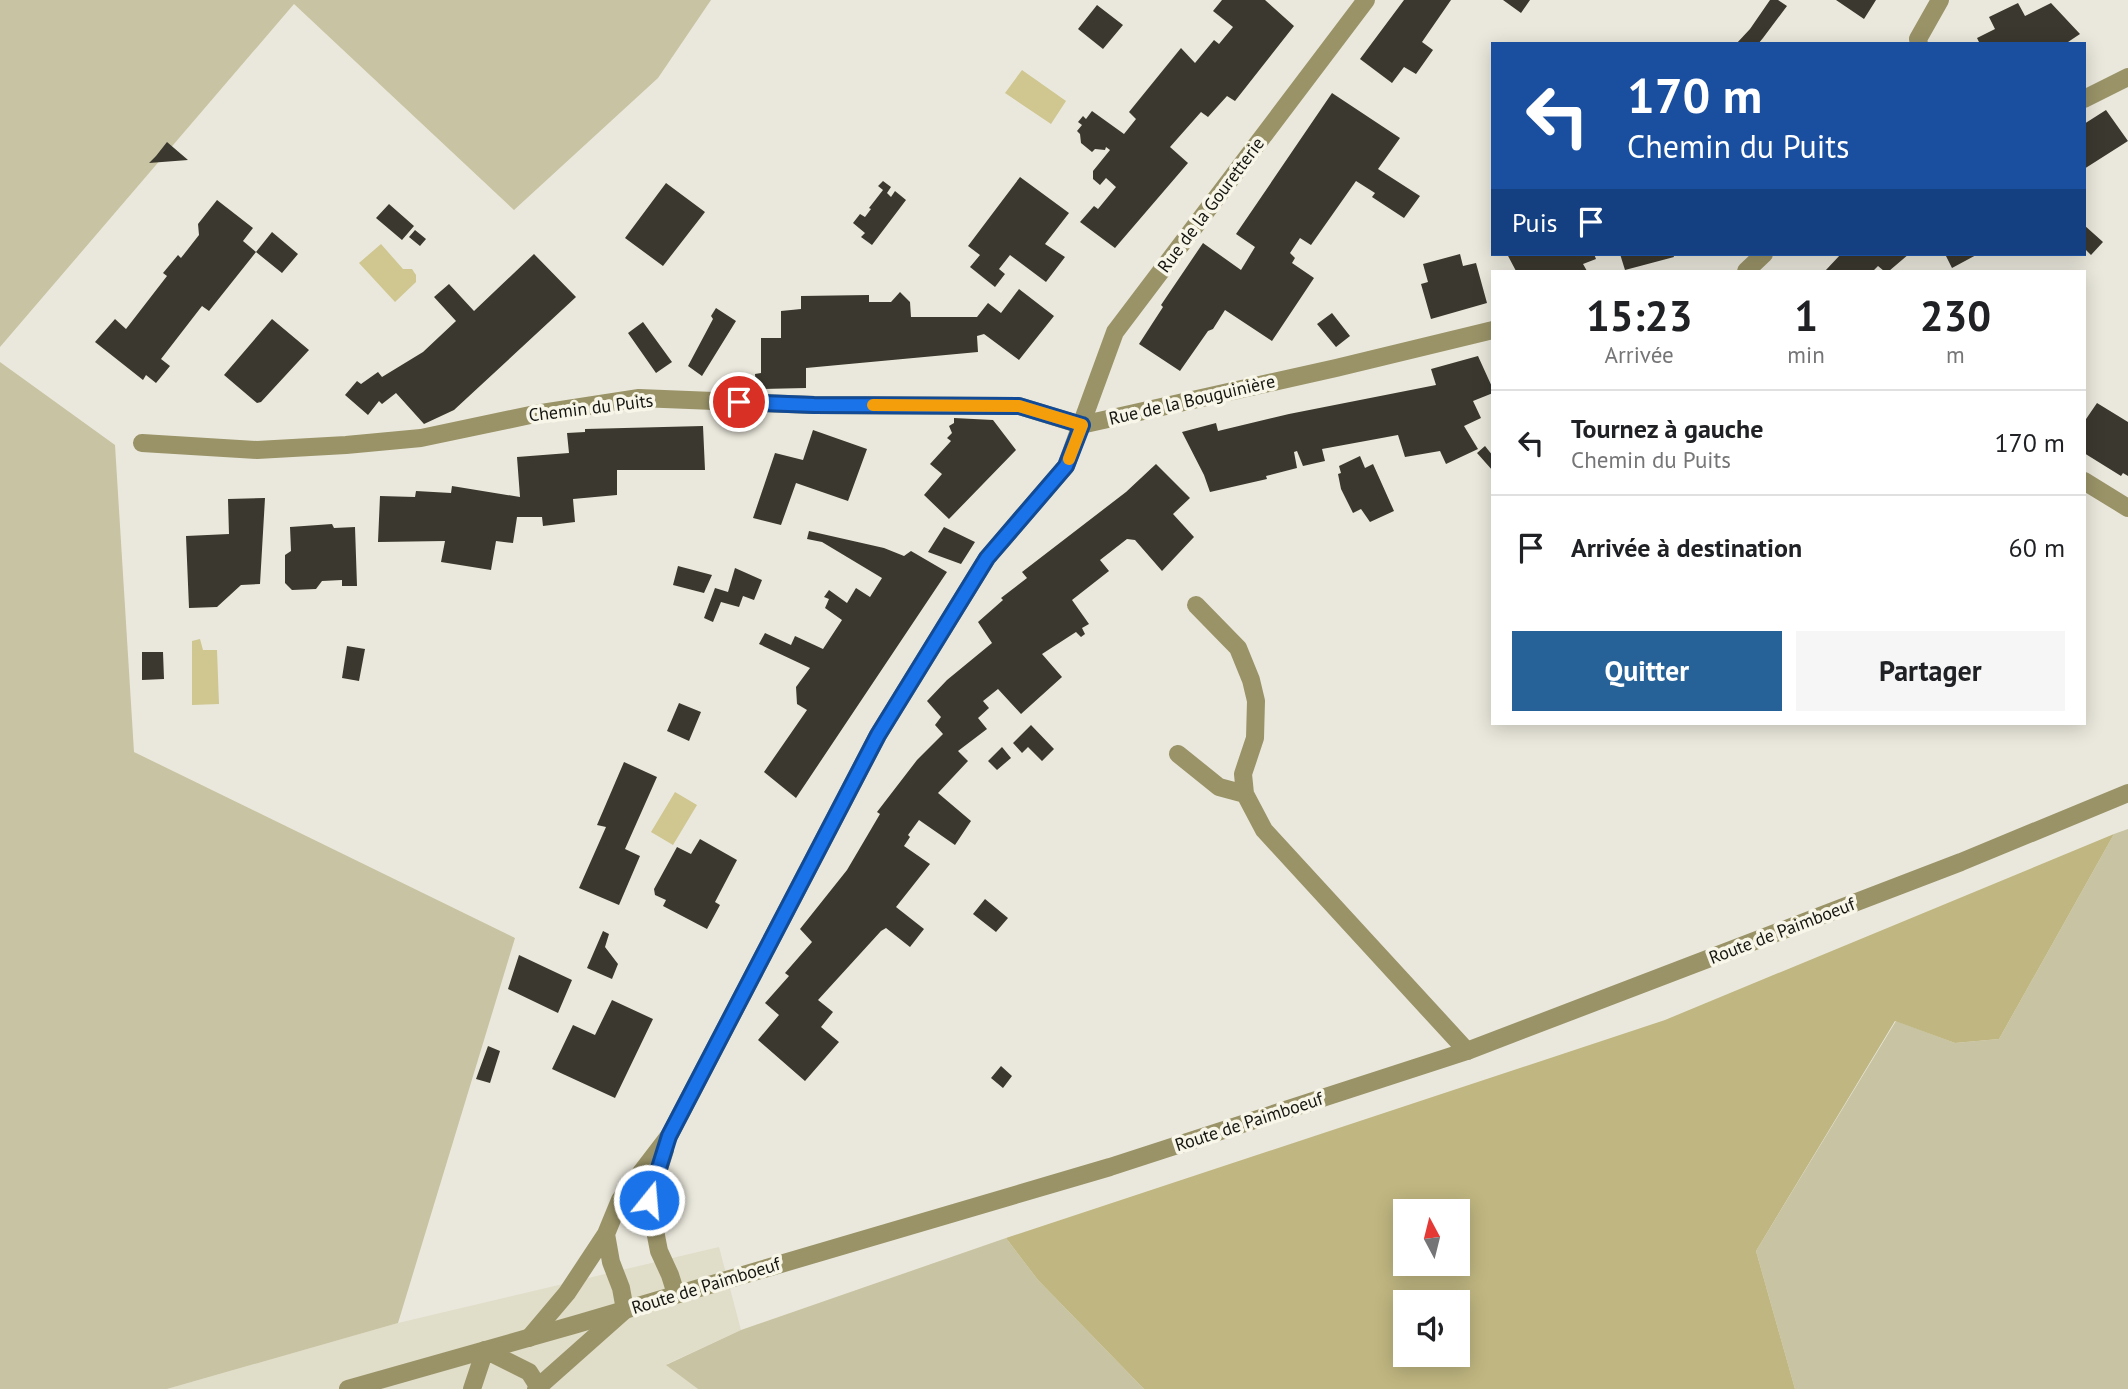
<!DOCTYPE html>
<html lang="fr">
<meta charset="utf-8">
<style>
:root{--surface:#fff;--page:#f6f6f6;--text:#202124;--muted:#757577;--line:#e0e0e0;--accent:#266198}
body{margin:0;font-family:"PT Sans",sans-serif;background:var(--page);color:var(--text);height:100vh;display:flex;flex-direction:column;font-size:26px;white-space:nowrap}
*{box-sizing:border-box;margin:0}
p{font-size:23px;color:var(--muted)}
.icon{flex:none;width:38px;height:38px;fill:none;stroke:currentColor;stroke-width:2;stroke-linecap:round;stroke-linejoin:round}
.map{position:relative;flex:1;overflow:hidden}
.side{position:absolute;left:1491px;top:270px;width:595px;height:455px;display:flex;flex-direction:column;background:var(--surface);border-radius:0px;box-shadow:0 4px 18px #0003}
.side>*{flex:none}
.top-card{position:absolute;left:1491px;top:42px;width:595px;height:214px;border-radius:0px;box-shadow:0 4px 18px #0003;background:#1a4fa0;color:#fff;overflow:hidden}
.needle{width:46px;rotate:353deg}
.tools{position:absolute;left:1393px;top:1199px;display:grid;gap:14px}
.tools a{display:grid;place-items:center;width:77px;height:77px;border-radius:0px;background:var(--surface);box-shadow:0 4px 18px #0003;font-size:35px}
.pin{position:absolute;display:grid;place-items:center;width:60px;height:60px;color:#fff;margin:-30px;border:4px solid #fff;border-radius:50%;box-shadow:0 2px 7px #0007}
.me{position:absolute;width:77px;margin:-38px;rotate:17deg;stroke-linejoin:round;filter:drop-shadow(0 0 5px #0008)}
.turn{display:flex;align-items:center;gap:24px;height:147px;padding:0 21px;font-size:32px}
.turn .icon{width:91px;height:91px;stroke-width:2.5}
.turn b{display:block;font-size:49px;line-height:60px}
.then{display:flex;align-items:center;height:66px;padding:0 21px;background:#0003;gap:14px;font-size:26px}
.eta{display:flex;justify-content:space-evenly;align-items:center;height:119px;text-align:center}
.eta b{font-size:42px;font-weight:700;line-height:49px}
.button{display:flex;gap:14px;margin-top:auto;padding:14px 21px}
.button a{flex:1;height:80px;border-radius:0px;background:var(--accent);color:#fff;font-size:28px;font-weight:700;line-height:80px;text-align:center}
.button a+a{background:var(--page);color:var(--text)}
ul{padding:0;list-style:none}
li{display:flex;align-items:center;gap:21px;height:105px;padding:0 21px;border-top:2px solid var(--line)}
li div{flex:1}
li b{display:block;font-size:26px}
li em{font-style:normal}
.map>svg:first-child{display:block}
.built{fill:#e0ddc9}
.green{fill:#c8c3a2}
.forest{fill:#bfb681;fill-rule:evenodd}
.water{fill:#cfc690}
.building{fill:#3b392f}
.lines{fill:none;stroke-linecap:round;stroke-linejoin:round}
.minor{stroke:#9a9368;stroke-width:18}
.tertiary{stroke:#9a9368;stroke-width:18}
.route-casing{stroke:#114b97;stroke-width:18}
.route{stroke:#1a73e8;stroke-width:12}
.slow{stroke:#f59e0b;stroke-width:12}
.labels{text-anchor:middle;stroke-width:7;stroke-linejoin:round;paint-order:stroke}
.street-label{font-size:18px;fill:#161611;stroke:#f8f6e9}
</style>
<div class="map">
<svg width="2128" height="1389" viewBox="0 0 2128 1389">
<rect width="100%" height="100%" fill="#eae8dc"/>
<path class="built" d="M719,1247L741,1330L667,1364L698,1389H167L398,1323Z"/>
<path class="green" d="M0,0H711L658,78L514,210L294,4L0,347Z
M0,362L115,445L134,752L515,938L398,1323L167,1389H0Z
M2128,829V1389H1795L1756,1251L1896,1021L1955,1043L1999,1039L2114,834Z
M1006,1238L1038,1280L1144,1389H698L666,1365L741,1330Z"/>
<path class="forest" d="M2114,834L1999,1039L1955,1043L1895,1021L1756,1251L1795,1389H1144L1038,1280L1006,1238L1665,1020ZM1405,1211H1458V1264H1405ZM1405,1302H1458V1354H1405Z"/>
<path class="water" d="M1022,70L1066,101L1051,124L1005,93Z
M381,244L403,269H412L416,275V282L395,302L359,263Z
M200,639L203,650H217L219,704L192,705V641Z
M675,792L697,805L673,845L651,832Z"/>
<path class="building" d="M1222,0H1265L1294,26L1235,101L1227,96L1208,117L1201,112L1170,147L1188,163L1115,248L1080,222L1094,206L1098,209L1116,187L1106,178L1100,185L1093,179V171L1110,150L1106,147L1105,150L1095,149L1092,152L1081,143L1080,134L1077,131L1082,125L1078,122L1083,116L1086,119L1092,111L1124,134L1136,119L1129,112L1181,48L1195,63L1214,40L1219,44L1233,27L1213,11Z
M1404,0H1451L1422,42L1433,50L1416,74L1404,67L1392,83L1360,59Z
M1503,0H1530L1521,13Z
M1770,0H1778L1787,6L1763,38L1758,44H1736L1750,29Z
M1836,0H1876L1864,19Z
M2018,3L2025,16L2051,3L2080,34L2065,44H1980L1977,38L1995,29L1989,17Z
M1097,5L1123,25L1103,49L1078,29Z
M1332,93L1400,138L1378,169L1420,196L1404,218L1372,197L1375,193L1356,181L1311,245L1300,238L1290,253L1295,258L1292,263L1314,278L1272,341L1225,310L1213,329L1208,331L1180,371L1139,344L1163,307L1161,305L1203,243L1241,270L1255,247L1236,234Z
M2106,110L2128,141L2084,169V124Z
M167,142L188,160L149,163L156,156Z
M1020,177L1069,213L1045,244L1065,257L1046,282L1010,255L999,269L1005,274L995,287L970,267L980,255L968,246Z
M883,181L891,187L887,193L891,197L895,191L906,200L872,245L861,237L865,233L853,223L860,214L865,217L871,209L869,208L883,190L878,186Z
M666,183L705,212L663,266L625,238Z
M217,200L253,228L243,241L256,252L209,311L202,306L161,359L170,366L156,383L146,375L143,380L95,342L115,319L126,329L167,276L163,273L178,255L181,258L199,235L198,224Z
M389,204L414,226L402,240L376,218Z
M2084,225L2103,242L2091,255L2084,248Z
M415,230L426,239L420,246L409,237Z
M272,232L298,254L282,273L256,252Z
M534,254L576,297L454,410L424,424L396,393L382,404L379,401L368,415L345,395L357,381L361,384L378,372L382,377L423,352L456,321L434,297L449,284L474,311Z
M1460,254L1463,266L1476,263L1487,303L1431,319L1421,284L1428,282L1423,264Z
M1507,254H1594L1596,259L1583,264L1587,271H1516Z
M1620,254H1673L1674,257L1625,270Z
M1841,254H1909L1889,271H1884L1878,266L1873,271H1825Z
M1945,254H1978L1952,268Z
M1019,289L1054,316L1019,360L984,334L977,336L978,352L806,368V388L756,389L755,374L761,373V338H781V311L801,309V296L869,295V302H891L900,292L910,302L911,317H977L988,303L1001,313Z
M716,308L736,321L702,376L688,366L713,319L711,316Z
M1332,313L1350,336L1336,347L1317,324Z
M272,319L309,350L261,402L257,403L224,375Z
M643,322L672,362L656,373L628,333Z
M1478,356L1493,389V393L1473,401L1481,418L1464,426L1478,449L1446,464L1440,451L1405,457L1398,435L1322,449L1325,461L1303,466L1297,451L1294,452L1297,468L1266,476L1267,479L1210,492L1204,475L1182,432L1216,423L1218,431L1289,414L1436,385L1431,369Z
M2097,403L2128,422V476L2123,473L2121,476L2084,453V422Z
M954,418L993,420L1016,450L949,519L924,495L942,474L930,464L951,441L947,438L952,433L949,426L954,423Z
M703,426L705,470H617V495L573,499L575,522L543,526L542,517H517L513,543L496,541L491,570L441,562L445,541L378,542L380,496L415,497L416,491L451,493L452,486L520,497L517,457L569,453L567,433L585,432V429Z
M813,430L867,449L848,501L796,483L781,525L753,518L775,453L803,460Z
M1485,446L1493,456V471L1477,453Z
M1360,456L1365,468L1373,464L1394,511L1370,522L1361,509L1353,513L1341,489L1338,474L1341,473L1339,466Z
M1156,464L1190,498L1173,514L1194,537L1162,571L1135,540L1127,539L1100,560L1109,571L1072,600L1089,624L1082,628L1085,634L1081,637L1076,632L1042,654L1062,677L1021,714L998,689L983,701L989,708L978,718L987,729L958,751L968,761L938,793L971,821L955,845L919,820L908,835L910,837L904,846L930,864L896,907L924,929L910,947L886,928L881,931L818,1000L833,1012L821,1027L839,1042L805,1081L758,1040L779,1015L765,1003L789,976L785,973L812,942L800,929L847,870L880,814L877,812L917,760L943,734L935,725L941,717L927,701L947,680L992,643L978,622L1003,600L1001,598L1027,578L1022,572L1126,492Z
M265,498L260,584L241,585L217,607L189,608L186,536L229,534L228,499Z
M332,524L334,528L355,527L357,586H342V580L322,581L316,589L292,590L285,583V555L291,551L290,527Z
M944,527L975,542L961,564L928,552Z
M809,531L884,548L904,556L911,551L947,572L796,798L764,772L807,710L797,704L796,687L810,668L759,644L765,633L791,645L795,636L823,649L842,620L825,608L829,599L824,597L829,590L847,603L856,588L870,597L882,578L822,542L807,539Z
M678,566L712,575L704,593L673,585Z
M735,568L762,580L754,600L743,596L739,607L721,602L713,622L704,618L715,588L728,592Z
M347,646L365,649L359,681L342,678Z
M142,652H163L164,679L142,680Z
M679,703L701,712L689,741L667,731Z
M1031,725L1054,749L1042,761L1028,747L1022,753L1013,743Z
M1002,747L1011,758L997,770L988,761Z
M624,762L657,777L625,849L640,856L619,905L579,888L606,827L597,825Z
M700,839L737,860L715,902L720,905L707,929L663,906L666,900L655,895L654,889L677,847L691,854Z
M985,899L1008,918L996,932L973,914Z
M603,931L609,934L605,947L618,964L612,979L587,968Z
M519,955L572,980L558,1013L508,989Z
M612,1000L653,1019L615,1098L552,1069L573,1025L595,1035Z
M488,1046L500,1051L490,1083L476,1079Z
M1001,1066L1012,1076L1003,1088L991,1078Z"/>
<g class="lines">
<path class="minor" d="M1919,44L1918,39L1940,0
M2084,99L2128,77
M1746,271L1764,254
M1081,425L1336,368L1493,330
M142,443L257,450L346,445L421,438L535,414L639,398L814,405L1019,406L1081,425
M2084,481L2128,508
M1196,605L1238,648L1251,680L1256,701L1255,738L1243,774L1245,794L1264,830L1467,1051
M1178,754L1219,787L1245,794
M665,1150L649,1200L659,1251L670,1275L676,1294
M529,1338L567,1293L606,1234
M472,1389L485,1350L529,1372L538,1386
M536,1389L625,1310L621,1288L611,1262L606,1234L620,1200L669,1136L878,735L987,558L1066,466L1115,332L1366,0"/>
<path class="tertiary" d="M348,1389L577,1324L1110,1167L1467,1051L1961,862L2128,793"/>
</g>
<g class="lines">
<g class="route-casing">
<path id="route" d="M649,1200L669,1136L878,735L987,558L1066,466L1082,425L1019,406L814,405L739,402"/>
</g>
<use href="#route" class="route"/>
<path class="slow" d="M873,405L1019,406L1082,425L1069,459"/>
</g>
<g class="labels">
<g class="street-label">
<text transform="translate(1211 205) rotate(-53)" y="6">Rue de la Gouretterie</text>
<text transform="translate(1192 400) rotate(-13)" y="6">Rue de la Bouguinière</text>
<text transform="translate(591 408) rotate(-7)" y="6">Chemin du Puits</text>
<text transform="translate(1782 931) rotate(-21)" y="6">Route de Paimboeuf</text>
<text transform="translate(1249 1122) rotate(-18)" y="6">Route de Paimboeuf</text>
<text transform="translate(706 1286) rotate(-17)" y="6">Route de Paimboeuf</text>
</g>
</g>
</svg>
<div class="tools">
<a><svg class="needle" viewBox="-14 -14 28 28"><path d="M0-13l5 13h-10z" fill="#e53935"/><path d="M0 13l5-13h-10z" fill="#757577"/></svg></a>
<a><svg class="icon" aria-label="sound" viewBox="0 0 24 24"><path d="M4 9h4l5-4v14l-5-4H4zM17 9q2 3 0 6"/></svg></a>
</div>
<div class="pin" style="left:739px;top:402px;background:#d93025"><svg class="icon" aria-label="arrive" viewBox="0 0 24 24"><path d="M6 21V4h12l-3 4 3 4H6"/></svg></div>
<svg class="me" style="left:649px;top:1200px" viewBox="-20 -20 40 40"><circle r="17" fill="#1a73e8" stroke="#fff" stroke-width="3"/><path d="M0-11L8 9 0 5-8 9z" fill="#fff"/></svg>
<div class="top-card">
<div class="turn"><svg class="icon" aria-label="left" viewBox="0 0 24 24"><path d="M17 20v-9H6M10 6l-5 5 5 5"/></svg><div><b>170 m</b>Chemin du Puits</div></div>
<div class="then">Puis<svg class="icon" aria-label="arrive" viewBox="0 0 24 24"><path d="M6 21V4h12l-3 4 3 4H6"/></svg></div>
</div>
<section class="side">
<div class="eta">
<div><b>15:23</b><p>Arrivée</p></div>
<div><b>1</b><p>min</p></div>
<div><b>230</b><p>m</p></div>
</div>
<ul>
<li><svg class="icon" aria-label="left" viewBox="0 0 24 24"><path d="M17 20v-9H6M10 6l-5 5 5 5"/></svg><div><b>Tournez à gauche</b><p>Chemin du Puits</p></div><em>170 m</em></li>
<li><svg class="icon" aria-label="arrive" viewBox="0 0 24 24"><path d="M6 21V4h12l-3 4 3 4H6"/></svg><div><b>Arrivée à destination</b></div><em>60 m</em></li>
</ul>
<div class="button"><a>Quitter</a><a>Partager</a></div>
</section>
</div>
